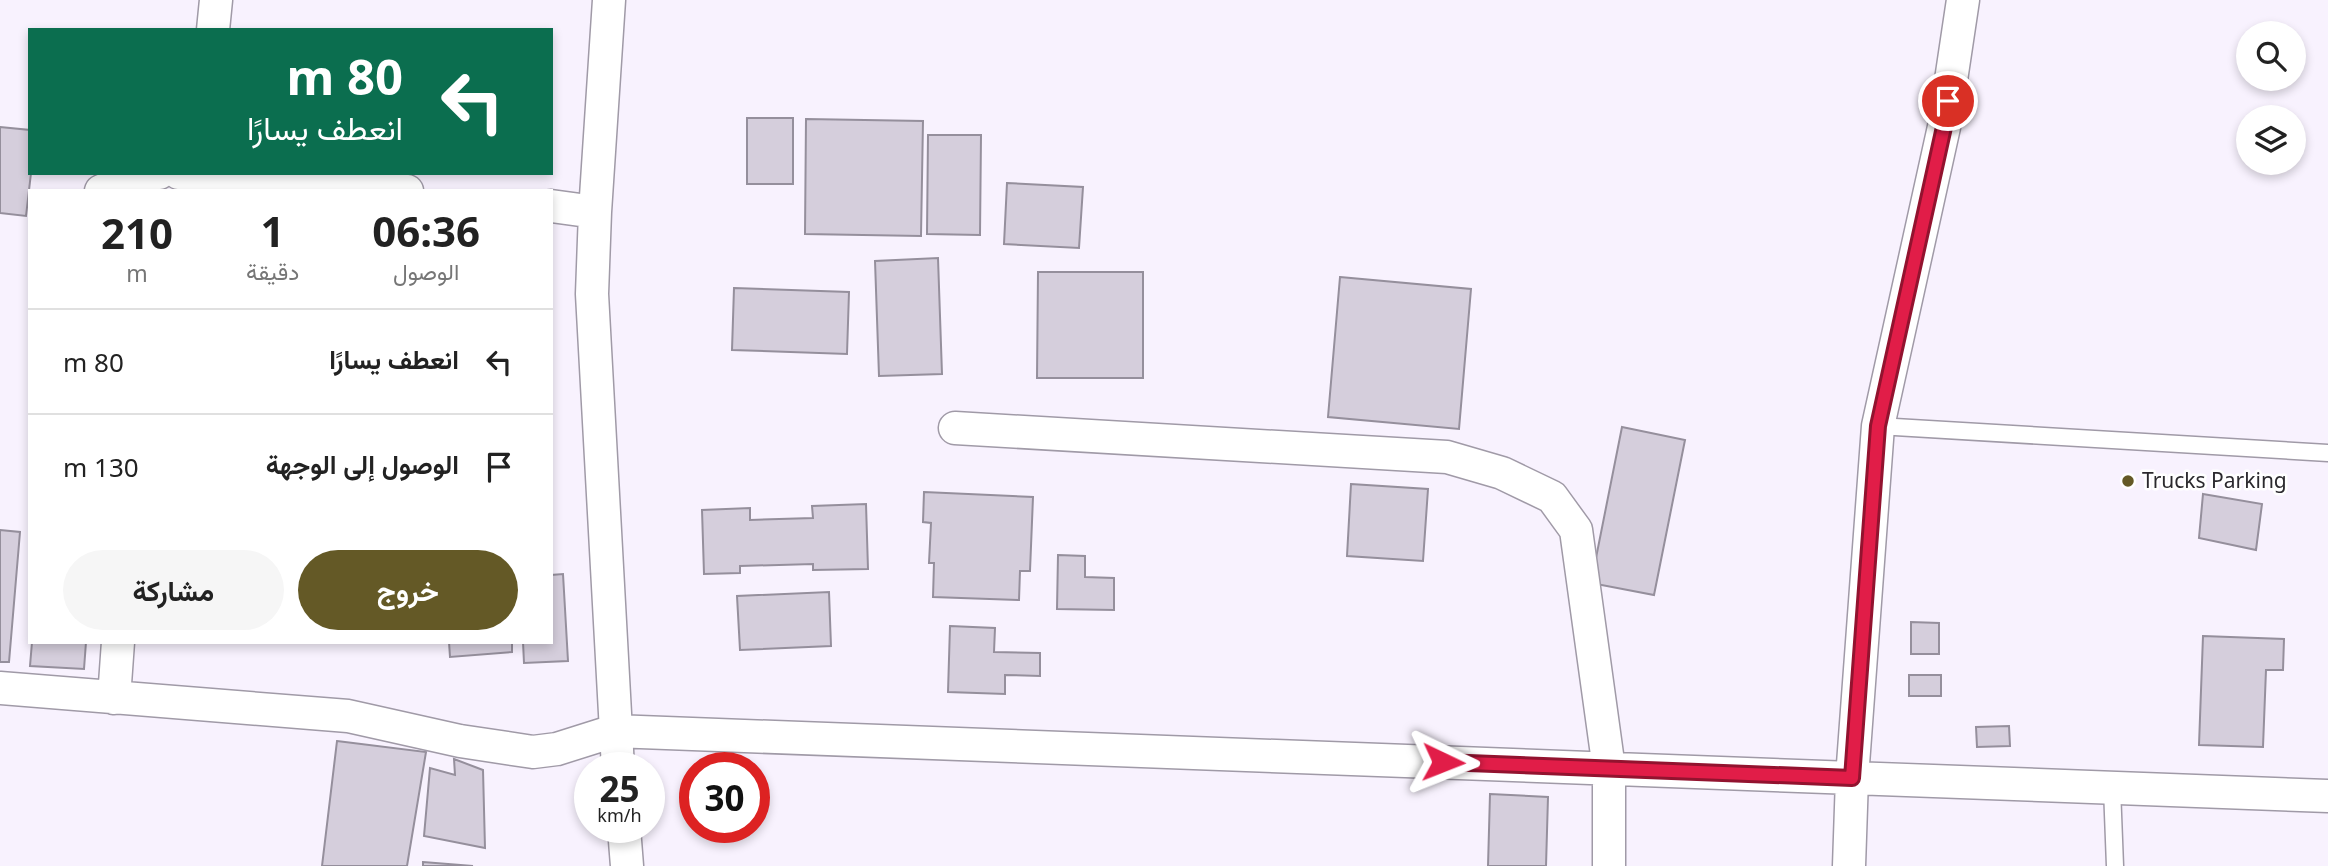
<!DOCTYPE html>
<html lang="ar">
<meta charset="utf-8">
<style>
:root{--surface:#fff;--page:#f6f6f6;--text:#222;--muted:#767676;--line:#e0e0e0;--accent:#645926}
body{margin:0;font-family:"Noto Sans",Vazirmatn,sans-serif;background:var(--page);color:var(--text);direction:rtl;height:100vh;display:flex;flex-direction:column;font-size:26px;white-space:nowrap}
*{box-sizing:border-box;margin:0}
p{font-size:23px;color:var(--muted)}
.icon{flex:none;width:38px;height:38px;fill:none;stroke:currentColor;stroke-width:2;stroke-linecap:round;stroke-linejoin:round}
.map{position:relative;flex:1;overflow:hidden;direction:ltr}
.details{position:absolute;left:28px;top:189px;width:525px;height:455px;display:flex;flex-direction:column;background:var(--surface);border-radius:0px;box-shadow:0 4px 10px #0003;direction:rtl}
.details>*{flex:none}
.banner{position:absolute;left:28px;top:28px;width:525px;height:147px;border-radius:0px;box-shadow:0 4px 10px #0003;direction:rtl;background:#0b6e4f;color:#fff;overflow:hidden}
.buttons{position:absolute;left:2236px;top:21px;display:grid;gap:14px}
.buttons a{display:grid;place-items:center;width:70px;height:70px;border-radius:50%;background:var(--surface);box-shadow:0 4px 10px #0003;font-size:35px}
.speed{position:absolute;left:574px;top:752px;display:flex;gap:14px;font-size:35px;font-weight:700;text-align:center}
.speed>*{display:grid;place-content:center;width:91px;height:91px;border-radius:50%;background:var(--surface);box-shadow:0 4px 10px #0003;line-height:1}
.speed small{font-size:18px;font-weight:400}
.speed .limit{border:10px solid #d22;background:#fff;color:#111}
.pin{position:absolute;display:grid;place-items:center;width:60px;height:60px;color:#fff;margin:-30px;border:4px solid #fff;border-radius:50%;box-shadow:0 2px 7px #0007}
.me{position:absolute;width:77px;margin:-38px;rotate:92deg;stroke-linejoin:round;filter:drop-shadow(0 0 5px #0008)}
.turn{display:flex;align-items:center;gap:24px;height:147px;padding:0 35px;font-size:32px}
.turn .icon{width:91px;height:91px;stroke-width:2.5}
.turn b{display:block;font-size:49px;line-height:60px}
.eta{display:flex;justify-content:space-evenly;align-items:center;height:119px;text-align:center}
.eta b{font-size:42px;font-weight:700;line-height:49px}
.primary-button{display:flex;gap:14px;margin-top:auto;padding:14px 35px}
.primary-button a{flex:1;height:80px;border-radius:42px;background:var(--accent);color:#fff;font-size:28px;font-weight:700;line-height:80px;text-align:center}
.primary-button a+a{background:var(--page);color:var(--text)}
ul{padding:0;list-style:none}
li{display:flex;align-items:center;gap:21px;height:105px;padding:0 35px;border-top:2px solid var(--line)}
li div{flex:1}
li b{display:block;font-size:26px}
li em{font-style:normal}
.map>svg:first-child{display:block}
.building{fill:#d5cedc;stroke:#958f9c;stroke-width:2}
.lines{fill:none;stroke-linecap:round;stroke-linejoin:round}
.lane-casing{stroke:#a09aa7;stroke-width:19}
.street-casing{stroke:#a09aa7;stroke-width:35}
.lane{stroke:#fff;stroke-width:16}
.street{stroke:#fff;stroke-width:32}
.route-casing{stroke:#92132f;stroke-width:18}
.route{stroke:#e11d48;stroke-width:12}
.poi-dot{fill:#645926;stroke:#fff;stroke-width:2.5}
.labels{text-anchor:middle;stroke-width:5;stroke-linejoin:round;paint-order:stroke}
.poi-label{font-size:21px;fill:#2b292e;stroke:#fff;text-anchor:start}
</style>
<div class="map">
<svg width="2328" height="866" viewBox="0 0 2328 866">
<rect width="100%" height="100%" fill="#f8f2fe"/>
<path class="building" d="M747,118H793V184H747Z
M806,119L923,121L921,236L805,234Z
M0,127L30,130L31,173L26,216L0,213Z
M928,135H981L980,235L927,234Z
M1007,183L1083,187L1079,248L1004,244Z
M938,258L942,374L879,376L875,261Z
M1038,272H1143V378H1037Z
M1340,277L1471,289L1459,429L1328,417Z
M734,288L849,292L847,354L732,350Z
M1622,427L1685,440L1654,595L1591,583Z
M1351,484L1428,489L1423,561L1347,556Z
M924,492L1033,497L1030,571H1020L1019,600L933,597L934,563H929L931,523L923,522Z
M2203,494L2262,504L2256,550L2199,538Z
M866,504L868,569L813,570V564L740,566V573L704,574L702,510L750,508V520L813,518L812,506Z
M0,530L20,532L9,662H0Z
M1058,555L1085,556V577L1114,578V610L1057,609Z
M563,574L568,661L524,663L523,642H551V575Z
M829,592L831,646L740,650L737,596Z
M1911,622L1939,623V654H1911Z
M950,626L995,628L994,652L1040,653V676L1005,675V694L948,692Z
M2203,636L2284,639L2283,670H2266L2263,747L2199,745Z
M32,642H86L84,669L30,666Z
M449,642H512V652L450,657Z
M1909,675H1941V696H1909Z
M2009,726L2010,746L1977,747L1976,727Z
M337,741L426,752L407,866H322Z
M454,759L483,770L485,848L424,836L430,768L455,775Z
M1490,794L1548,797L1546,866H1488Z
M423,862L473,866H423Z"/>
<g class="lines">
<g class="lane-casing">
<path id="lane" d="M1878,426L2328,453
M2112,788L2115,866"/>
</g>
<g class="street-casing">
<path id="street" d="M609,0L595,212L592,294L618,768
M213,30L216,0
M179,173L407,191
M101,191L141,174L159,173
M551,206L595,212
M955,428L1447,457L1502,473L1552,497L1576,530L1609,769V866
M0,688L348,716L460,741L533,752L557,749L614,731L2328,796
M114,698L118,642
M624,828L627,866
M1849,866L1852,778L1878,426L1944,127L1963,0"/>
</g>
<use href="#lane" class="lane"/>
<use href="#street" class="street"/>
</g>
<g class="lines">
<g class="route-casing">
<path id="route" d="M1443,762L1852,778L1878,426L1944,127L1948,101"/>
</g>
<use href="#route" class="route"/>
</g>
<circle class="poi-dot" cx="2128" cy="481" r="7"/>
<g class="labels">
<g class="poi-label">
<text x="2142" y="488">Trucks Parking</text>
</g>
</g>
</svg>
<div class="buttons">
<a><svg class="icon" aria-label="search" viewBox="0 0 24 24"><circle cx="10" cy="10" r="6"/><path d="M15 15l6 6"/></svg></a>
<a><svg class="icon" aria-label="layers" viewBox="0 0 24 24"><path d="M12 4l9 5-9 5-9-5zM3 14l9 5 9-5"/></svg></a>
</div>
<div class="speed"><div>25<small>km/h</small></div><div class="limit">30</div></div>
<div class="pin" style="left:1948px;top:101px;background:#d93025"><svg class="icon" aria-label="arrive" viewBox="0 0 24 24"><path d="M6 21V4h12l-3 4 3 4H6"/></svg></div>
<svg class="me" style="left:1443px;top:762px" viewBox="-20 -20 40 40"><path d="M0-17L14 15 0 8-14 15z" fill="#e11d48" stroke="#fff" stroke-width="4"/></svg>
<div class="banner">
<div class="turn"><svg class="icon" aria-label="left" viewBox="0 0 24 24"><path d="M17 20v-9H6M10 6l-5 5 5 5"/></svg><div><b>80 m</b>انعطف يسارًا</div></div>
</div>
<section class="details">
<div class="eta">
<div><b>06:36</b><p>الوصول</p></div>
<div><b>1</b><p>دقيقة</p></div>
<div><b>210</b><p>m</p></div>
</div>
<ul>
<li><svg class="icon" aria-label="left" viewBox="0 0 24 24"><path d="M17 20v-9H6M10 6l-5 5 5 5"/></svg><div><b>انعطف يسارًا</b></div><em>80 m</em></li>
<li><svg class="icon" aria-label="arrive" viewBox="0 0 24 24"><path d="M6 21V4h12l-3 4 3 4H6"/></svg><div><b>الوصول إلى الوجهة</b></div><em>130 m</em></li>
</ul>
<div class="primary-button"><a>خروج</a><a>مشاركة</a></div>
</section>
</div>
